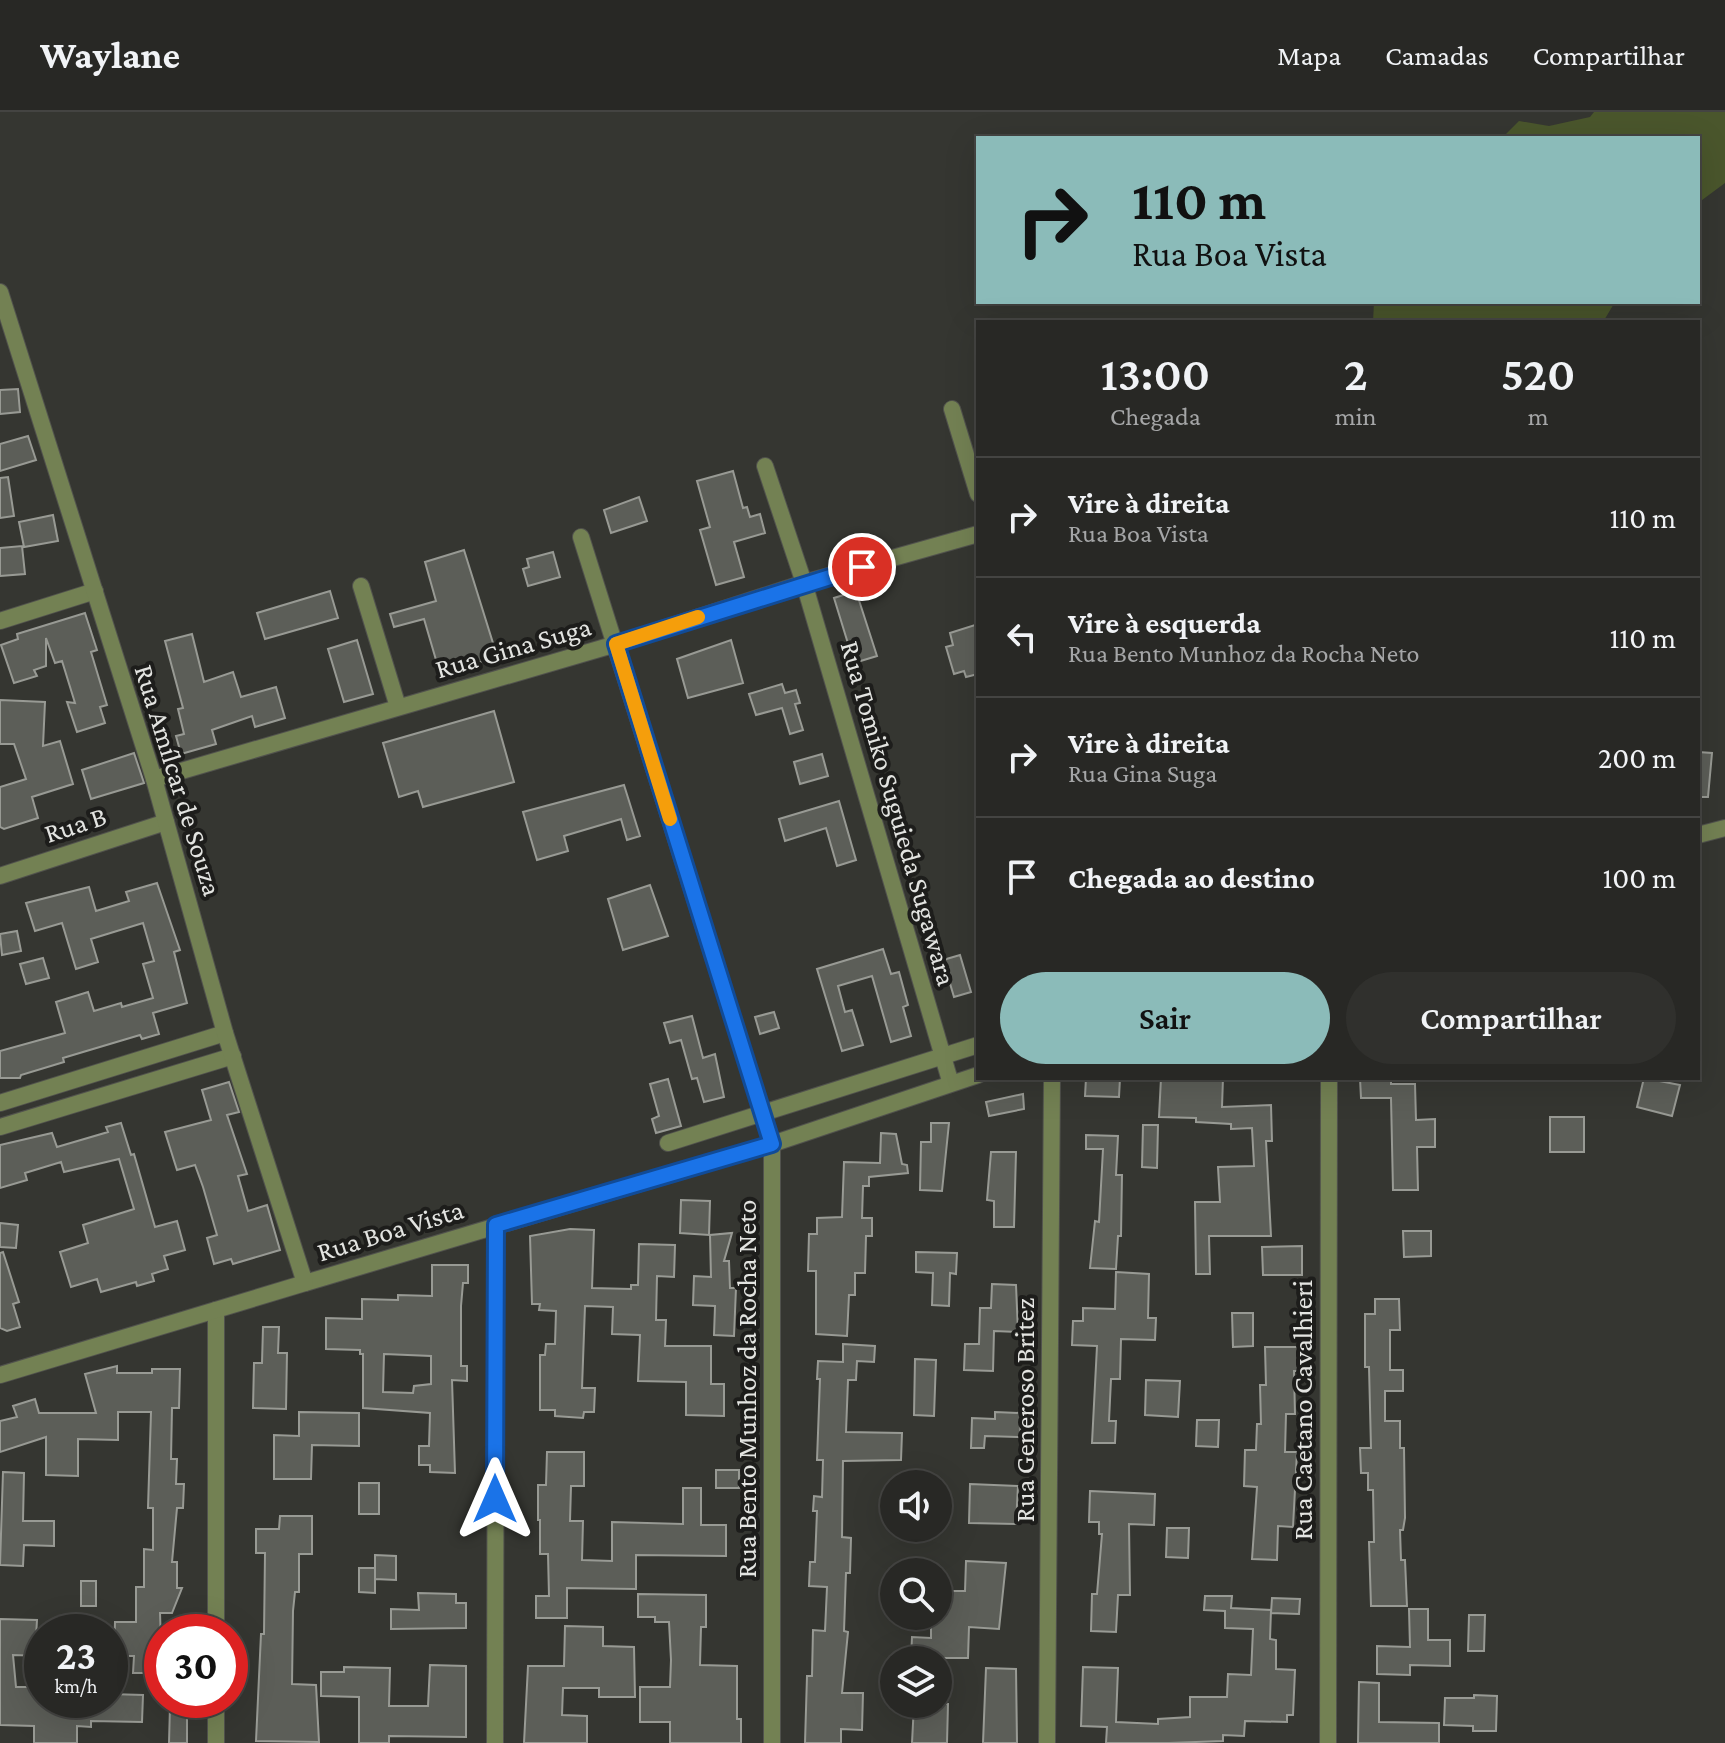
<!DOCTYPE html>
<html lang="pt">
<meta charset="utf-8">
<style>
:root{--surface:#282825;--page:#30302d;--text:#f1f3f6;--muted:#a5a6a7;--line:#444442;--accent:#8bbbb9}
body{margin:0;font-family:"Crimson Pro",serif;background:var(--page);color:var(--text);height:100vh;display:flex;flex-direction:column;font-size:30px;white-space:nowrap}
*{box-sizing:border-box;margin:0}
p{font-size:26px;color:var(--muted)}
.icon{flex:none;width:44px;height:44px;fill:none;stroke:currentColor;stroke-width:2;stroke-linecap:round;stroke-linejoin:round}
.map{position:relative;flex:1;overflow:hidden}
.side{position:absolute;left:976px;top:208px;width:724px;height:760px;display:flex;flex-direction:column;background:var(--surface);border-radius:0px;box-shadow:0 8px 32px #0002,0 0 0 2px var(--line)}
.side>*{flex:none}
.hud{position:absolute;left:976px;top:24px;width:724px;height:168px;border-radius:0px;box-shadow:0 8px 32px #0002,0 0 0 2px var(--line);background:#8bbbb9;color:#111;overflow:hidden}
.buttons{position:absolute;left:880px;top:1358px;display:grid;gap:16px}
.buttons a{display:grid;place-items:center;width:72px;height:72px;border-radius:50%;background:var(--surface);box-shadow:0 8px 32px #0002,0 0 0 2px var(--line);font-size:40px}
.speed{position:absolute;left:24px;top:1502px;display:flex;gap:16px;font-size:40px;font-weight:700;text-align:center}
.speed>*{display:grid;place-content:center;width:104px;height:104px;border-radius:50%;background:var(--surface);box-shadow:0 8px 32px #0002,0 0 0 2px var(--line);line-height:1}
.speed small{font-size:20px;font-weight:400}
.speed .limit{border:12px solid #d22;background:#fff;color:#111}
.pin{position:absolute;display:grid;place-items:center;width:68px;height:68px;color:#fff;margin:-34px;border:4px solid #fff;border-radius:50%;box-shadow:0 2px 8px #0007}
.me{position:absolute;width:88px;margin:-44px;rotate:0deg;stroke-linejoin:round;filter:drop-shadow(0 0 6px #0008)}
.turn{display:flex;align-items:center;gap:28px;height:168px;padding:0 24px;font-size:36px}
.turn .icon{width:104px;height:104px;stroke-width:2.5}
.turn b{display:block;font-size:56px;line-height:68px}
.eta{display:flex;justify-content:space-evenly;align-items:center;height:136px;text-align:center}
.eta b{font-size:48px;font-weight:600;line-height:56px}
.button{display:flex;gap:16px;margin-top:auto;padding:16px 24px}
.button a{flex:1;height:92px;border-radius:48px;background:var(--accent);color:#111;font-size:32px;font-weight:600;line-height:92px;text-align:center}
.button a+a{background:var(--page);color:var(--text)}
ul{padding:0;list-style:none}
li{display:flex;align-items:center;gap:24px;height:120px;padding:0 24px;border-top:2px solid var(--line)}
li div{flex:1}
li b{display:block;font-size:30px}
li em{font-style:normal}
header{display:flex;align-items:center;gap:48px;box-sizing:border-box;height:112px;padding:0 40px;background:var(--surface);border-bottom:2px solid var(--line)}
header strong{font-size:38px}
nav{display:flex;gap:44px;margin-inline-start:auto;font-size:28px}
.map>svg:first-child{display:block}
.green{fill:#4a562c}
.building{fill:#5c5e58;stroke:#989a94;stroke-width:2;fill-rule:evenodd}
.lines{fill:none;stroke-linecap:round;stroke-linejoin:round}
.minor-casing{stroke:#51524d;stroke-width:18}
.tertiary-casing{stroke:#51524d;stroke-width:18}
.minor{stroke:#738153;stroke-width:16}
.tertiary{stroke:#738153;stroke-width:16}
.route-casing{stroke:#114b97;stroke-width:20}
.route{stroke:#1a73e8;stroke-width:14}
.slow{stroke:#f59e0b;stroke-width:14}
.labels{text-anchor:middle;stroke-width:8;stroke-linejoin:round;paint-order:stroke}
.street-label{font-size:28px;fill:#e3e4e1;stroke:#1d1d1b}
</style>
<header>
<strong>Waylane</strong>
<nav><a>Mapa</a><a>Camadas</a><a>Compartilhar</a></nav>
</header>
<div class="map">
<svg width="1725" height="1631" viewBox="0 0 1725 1631">
<rect width="100%" height="100%" fill="#353631"/>
<path class="green" d="M1594,0H1725V71L1698,91V26H1502L1519,9L1549,14L1590,5Z
M1374,190H1615L1603,210H1373Z"/>
<path class="building" d="M18,277L20,300L0,302V278Z
M28,324L36,348L0,359V332Z
M733,359L743,396L747,395L750,405L760,402L765,421L734,430L744,465L716,473L700,418L710,415L697,369Z
M8,365L14,404L0,406V366Z
M639,385L647,409L611,421L604,398Z
M53,403L58,429L24,435L19,410Z
M22,434L25,462L0,464V436Z
M464,438L497,544L441,565L424,507L394,515L390,502L436,489L425,450Z
M553,440L560,465L528,474L523,457L529,455L527,447Z
M330,479L338,506L265,527L257,501Z
M856,479L877,544L854,551L834,486Z
M85,501L97,538L91,540L107,593L100,595L105,611L77,620L67,590L75,591L62,549L55,551L46,526V554L34,558L37,564L14,571L1,533L18,527L17,522Z
M978,512V562L966,565L964,559L954,562L946,535L953,533L950,521Z
M192,522L204,570L233,560L241,585L276,575L285,606L255,615L252,604L212,618L216,632L181,642L176,624L184,622L178,597L183,596L165,529Z
M357,528L373,582L344,590L328,537Z
M731,528L743,571L688,586L677,547Z
M782,572L785,581L796,578L800,591L795,592L803,618L790,622L782,596L756,603L749,582Z
M0,588L45,590L43,634L60,629L73,672L32,685L38,706L4,717L0,715V675L26,667L14,632H0Z
M494,599L514,670L423,695L418,679L399,685L383,631Z
M1698,640L1712,641L1708,685H1698Z
M134,641L144,671L91,687L82,658Z
M822,642L828,664L800,672L794,650Z
M624,673L640,724L627,728L621,707L564,724L568,739L537,748L523,700Z
M839,689L856,748L837,754L826,716L785,729L779,707Z
M157,771L180,838L174,840L187,891L153,901L159,922L142,927L140,923L63,946L64,950L21,963L20,966H0V939L65,921L56,890L88,880L94,899L121,891L122,895L153,886L143,852L154,849L143,811L91,827L98,850L76,857L62,811L35,819L26,791L89,775L96,799L129,789L126,780Z
M650,773L668,824L623,838L608,787Z
M17,819L21,839L2,843L0,822Z
M883,837L891,862L899,860L908,893L903,895L911,924L891,930L872,864L838,874L845,900L852,898L863,933L842,939L817,857Z
M960,843L971,880L954,885L943,848Z
M43,846L49,866L26,872L20,852Z
M774,900L779,916L760,922L755,905Z
M692,904L703,946L715,942L724,985L704,990L697,966L692,967L681,928L670,931L664,911Z
M1086,966H1120L1119,985L1085,984Z
M1161,966H1223L1222,995L1271,993L1272,1029H1266L1271,1124H1209L1210,1162H1196L1195,1090H1220L1218,1055L1254,1054L1252,1016L1231,1017V1012L1196,1010V1006L1159,1005Z
M1360,966H1391V972H1415L1416,1008L1435,1007V1035H1417L1418,1078H1393L1391,986H1361Z
M1644,966L1680,973L1672,1004L1637,995Z
M668,967L681,1014L656,1021L652,1007L659,1004L650,972Z
M229,970L239,1000L227,1003L247,1062L238,1064L248,1099L267,1093L280,1138L233,1152L231,1147L214,1152L207,1126L217,1123L203,1075L195,1053L177,1058L165,1020L211,1008L202,978Z
M1023,982L1024,997L989,1004L986,990Z
M1550,1005H1584V1040H1550Z
M121,1011L131,1043L134,1042L155,1115L177,1109L185,1138L164,1144L168,1157L152,1162L154,1169L137,1174L136,1170L101,1180L97,1167L71,1175L60,1140L88,1131L83,1113L134,1097L119,1047L64,1060L61,1050L25,1061L27,1068L0,1076V1033L52,1021L57,1035L108,1020L106,1015Z
M931,1011H949L942,1079L920,1078L921,1030H931Z
M1143,1013H1158L1157,1056L1142,1055Z
M881,1021L896,1022L902,1052L907,1053L908,1061L869,1065V1074H863L862,1106H872V1124H866L865,1161H855V1183H849L847,1224L816,1222V1159H808L809,1122H817V1106L842,1105L844,1050L880,1051Z
M1086,1023L1118,1024L1116,1063H1122L1121,1124H1118L1116,1157L1090,1156L1095,1109L1099,1110L1103,1037H1086Z
M991,1040H1016L1014,1115H994V1089L987,1088Z
M681,1088L710,1089L709,1123L680,1121Z
M0,1111L18,1113L16,1136L0,1135Z
M570,1117L594,1118L592,1176L631,1177V1173H638L639,1132L675,1133L674,1165L657,1164L656,1208H666L665,1234H711V1272H724V1304L686,1303V1270L638,1269L640,1223L612,1222L613,1195L585,1194L582,1276H595L594,1300H584L583,1306L555,1304V1298H540V1243H545L546,1232H555L556,1199L539,1198L540,1192H532L530,1124Z
M1403,1119H1431V1144L1404,1145Z
M732,1121L724,1149H729L730,1176H736L734,1224L714,1223L715,1194L693,1193L694,1164L711,1165L710,1123Z
M1302,1134V1163H1263L1262,1135Z
M3,1140L19,1190L13,1192L20,1215L7,1219L0,1216V1141Z
M916,1140L957,1141L956,1162L950,1161L949,1194L932,1193L933,1161L916,1160Z
M432,1153H468V1171H463L461,1194V1254H467V1269L452,1268L455,1361L430,1360V1353H419V1334H429L430,1301L363,1296V1242H360V1238L326,1237V1206L362,1207V1187L398,1188V1183L432,1184ZM384,1242L431,1244V1272L414,1274L413,1281L383,1280Z
M1116,1160L1149,1162L1148,1206H1156L1155,1228L1121,1227L1120,1267H1111L1109,1309H1116L1115,1331H1092L1097,1234L1072,1233L1073,1209H1083V1196L1115,1197Z
M992,1172L1016,1173L1018,1220L994,1219L993,1259L964,1258L965,1232H979L980,1196H991Z
M1375,1187H1399L1400,1218H1390V1258H1403V1279H1385V1309H1400V1336H1404L1405,1406L1403,1418H1400L1401,1448H1405L1407,1494H1371L1369,1430H1374L1373,1378H1368V1361H1361L1360,1336H1371L1369,1255H1365V1202H1375Z
M1232,1201H1253V1234L1233,1235Z
M263,1215H279L278,1241H287L286,1297L253,1296L254,1251H262Z
M843,1232L875,1234L874,1250L857,1249L856,1268H848L846,1320L902,1321L901,1348L843,1349L842,1425L851,1426L850,1461H846L844,1519L848,1520L842,1581H863L862,1618L841,1617V1631H805L807,1564H812L813,1518L825,1519L827,1475L809,1474L810,1450H815L817,1399H813L814,1384L822,1385L823,1348H817L820,1267H817L818,1249L843,1250Z
M1265,1235H1300V1259H1294L1295,1302H1286L1285,1340H1297L1293,1415L1278,1414L1277,1448L1252,1447L1257,1375L1244,1374L1245,1338H1256L1257,1312H1261L1260,1273H1266Z
M915,1247L936,1248L934,1304L914,1303Z
M117,1254V1261H152V1257H180L179,1296H172L171,1347H177L176,1372H184L183,1396H177L172,1450H177V1476H182L172,1501H160L162,1561H133L134,1544H114L115,1510H136V1475H144V1437L153,1438V1396H148L151,1300H118V1328L78,1327V1364L46,1363V1325L0,1340V1309L17,1305L13,1294L35,1287L39,1301H96L85,1262Z
M1146,1268L1180,1269L1178,1305L1145,1303Z
M299,1300L359,1301V1334L312,1333L311,1367H274V1323L299,1324Z
M995,1300L1021,1301L1020,1325L985,1324L984,1336H971L972,1306L995,1307Z
M1197,1308H1219L1218,1335L1196,1334Z
M547,1340H584V1374H571L570,1409H583L582,1448L612,1449V1410L683,1412V1376H701V1413H726V1444L636,1443V1477L567,1476V1506H536V1484H549L548,1442H540V1408H538V1373H546Z
M716,1358H739V1376H716Z
M3,1360L24,1361L23,1409H54V1434L24,1433L23,1454L0,1453Z
M359,1371H379V1402H359Z
M970,1372L1018,1374L1016,1412L969,1411Z
M1090,1379L1155,1382L1154,1413L1129,1412L1130,1483H1118L1116,1520L1091,1519L1092,1482H1097L1102,1422H1099V1410H1089Z
M280,1404H312V1442H299V1480H295L293,1499L292,1572L316,1573L319,1630L256,1629L261,1522H264L265,1441H256V1417H279Z
M1167,1416H1189L1188,1446L1166,1445Z
M375,1443L396,1444V1468L375,1467Z
M966,1449L1006,1451L999,1517L969,1515L968,1546H911L912,1525L931,1526V1504H938V1479H965Z
M359,1456H375V1481L359,1480Z
M81,1469H96V1494H81Z
M418,1481L456,1482V1491H466V1516L391,1517V1497L419,1498Z
M638,1482L706,1483V1515H701L700,1553L737,1554V1607H741V1631H670V1610H640V1575H670L671,1548L669,1510H655V1505H638Z
M1205,1484H1232L1231,1496L1271,1498L1270,1527L1276,1528V1557L1295,1558L1293,1603H1287V1610L1245,1609L1244,1624L1223,1623V1629L1169,1631H1106L1107,1615L1081,1614L1083,1555L1118,1556L1116,1610L1158,1612V1607L1190,1605V1585H1227L1228,1562L1251,1563L1253,1517L1225,1516V1499L1204,1498Z
M1272,1486L1300,1487L1299,1502L1271,1501Z
M1409,1497H1428V1528H1450V1554L1410,1553V1563L1377,1562V1534L1410,1535Z
M1469,1503H1485L1484,1539H1468Z
M0,1507L37,1508L36,1525L42,1526V1544L13,1543L16,1575H42V1588H110V1582L143,1583L142,1610L91,1609V1615L77,1614V1631H34V1614L0,1613Z
M565,1514L603,1515V1534L634,1535L635,1585H599V1576H563L562,1603L587,1604V1631H524L528,1554H564Z
M430,1553L466,1554V1625L389,1624V1631H359V1585L321,1584V1560H344V1555L390,1556L389,1594H428Z
M986,1556L1016,1557L1017,1631H983Z
M1359,1570L1379,1571V1610L1439,1611V1631H1358Z
M1474,1583L1497,1584L1496,1619H1473V1614L1444,1613L1445,1586H1474Z
M914,1592H948L947,1631H912Z
M170,1594H187V1631H169Z"/>
<g class="lines">
<g class="minor-casing">
<path id="minor" d="M952,297L978,382
M765,354L804,471L951,972
M581,425L772,1032V1631
M361,474L398,595
M0,509L95,479
M154,667L616,532L804,471L978,422
M1698,723L1725,716
M0,764L166,710
M0,991L225,921
M0,1015L233,944
M668,1031L978,933
M305,1171L772,1032L978,963
M216,1520V1198
M216,1631V1588
M495,1631L496,1113
M1047,1631L1052,966
M1328,1631L1329,966"/>
</g>
<g class="tertiary-casing">
<path id="tertiary" d="M0,180L154,667L225,921L305,1171L0,1263"/>
</g>
<use href="#minor" class="minor"/>
<use href="#tertiary" class="tertiary"/>
</g>
<g class="lines">
<g class="route-casing">
<path id="route" d="M495,1387L496,1113L772,1032L616,532L862,455"/>
</g>
<use href="#route" class="route"/>
<path class="slow" d="M670,707L616,532L698,505"/>
</g>
<g class="labels">
<g class="street-label">
<text transform="translate(513 535) rotate(-16)" y="10">Rua Gina Suga</text>
<text transform="translate(179 668) rotate(73)" y="10">Rua Amílcar de Souza</text>
<text transform="translate(899 701) rotate(74)" y="10">Rua Tomiko Suguieda Sugawara</text>
<text transform="translate(75 712) rotate(-18)" y="10">Rua B</text>
<text transform="translate(390 1118) rotate(-17)" y="10">Rua Boa Vista</text>
<text transform="translate(746 1277) rotate(-90)" y="10">Rua Bento Munhoz da Rocha Neto</text>
<text transform="translate(1024 1298) rotate(-90)" y="10">Rua Generoso Britez</text>
<text transform="translate(1302 1298) rotate(-90)" y="10">Rua Caetano Cavalhieri</text>
</g>
</g>
</svg>
<div class="buttons">
<a><svg class="icon" aria-label="sound" viewBox="0 0 24 24"><path d="M4 9h4l5-4v14l-5-4H4zM17 9q2 3 0 6"/></svg></a>
<a><svg class="icon" aria-label="search" viewBox="0 0 24 24"><circle cx="10" cy="10" r="6"/><path d="M15 15l6 6"/></svg></a>
<a><svg class="icon" aria-label="layers" viewBox="0 0 24 24"><path d="M12 4l9 5-9 5-9-5zM3 14l9 5 9-5"/></svg></a>
</div>
<div class="speed"><div>23<small>km/h</small></div><div class="limit">30</div></div>
<div class="pin" style="left:862px;top:455px;background:#d93025"><svg class="icon" aria-label="arrive" viewBox="0 0 24 24"><path d="M6 21V4h12l-3 4 3 4H6"/></svg></div>
<svg class="me" style="left:495px;top:1387px" viewBox="-20 -20 40 40"><path d="M0-17L14 15 0 8-14 15z" fill="#1a73e8" stroke="#fff" stroke-width="4"/></svg>
<div class="hud">
<div class="turn"><svg class="icon" aria-label="right" viewBox="0 0 24 24"><path d="M7 20v-9h11M14 6l5 5-5 5"/></svg><div><b>110 m</b>Rua Boa Vista</div></div>
</div>
<section class="side">
<div class="eta">
<div><b>13:00</b><p>Chegada</p></div>
<div><b>2</b><p>min</p></div>
<div><b>520</b><p>m</p></div>
</div>
<ul>
<li><svg class="icon" aria-label="right" viewBox="0 0 24 24"><path d="M7 20v-9h11M14 6l5 5-5 5"/></svg><div><b>Vire à direita</b><p>Rua Boa Vista</p></div><em>110 m</em></li>
<li><svg class="icon" aria-label="left" viewBox="0 0 24 24"><path d="M17 20v-9H6M10 6l-5 5 5 5"/></svg><div><b>Vire à esquerda</b><p>Rua Bento Munhoz da Rocha Neto</p></div><em>110 m</em></li>
<li><svg class="icon" aria-label="right" viewBox="0 0 24 24"><path d="M7 20v-9h11M14 6l5 5-5 5"/></svg><div><b>Vire à direita</b><p>Rua Gina Suga</p></div><em>200 m</em></li>
<li><svg class="icon" aria-label="arrive" viewBox="0 0 24 24"><path d="M6 21V4h12l-3 4 3 4H6"/></svg><div><b>Chegada ao destino</b></div><em>100 m</em></li>
</ul>
<div class="button"><a>Sair</a><a>Compartilhar</a></div>
</section>
</div>
